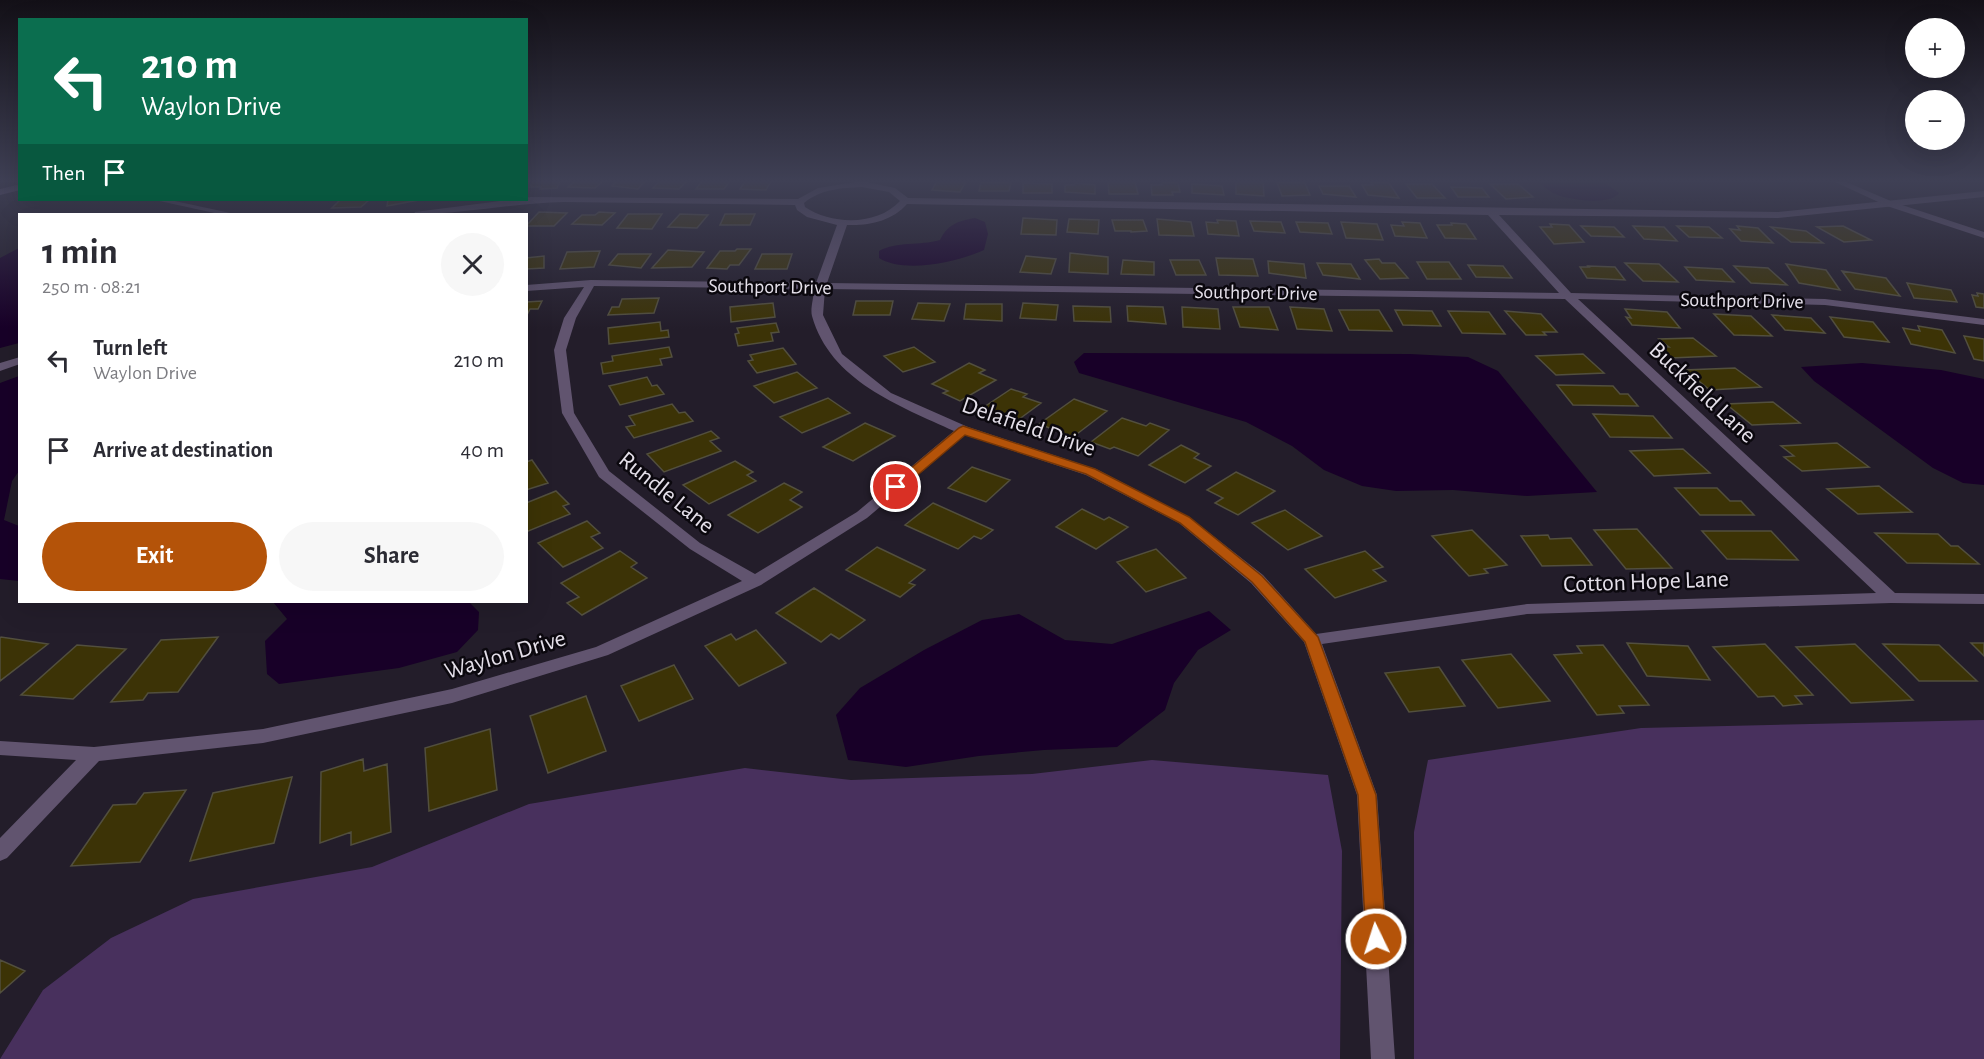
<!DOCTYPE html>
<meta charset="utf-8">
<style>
:root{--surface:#fff;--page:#f7f7f7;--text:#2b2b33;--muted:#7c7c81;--accent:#b45309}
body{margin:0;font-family:"Alegreya Sans",sans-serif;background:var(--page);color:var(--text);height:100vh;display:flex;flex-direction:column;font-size:22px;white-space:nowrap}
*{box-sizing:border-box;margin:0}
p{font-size:20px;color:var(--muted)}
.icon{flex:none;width:33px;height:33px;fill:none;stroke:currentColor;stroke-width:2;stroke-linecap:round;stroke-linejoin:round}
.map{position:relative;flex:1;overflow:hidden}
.drawer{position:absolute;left:18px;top:213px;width:510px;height:390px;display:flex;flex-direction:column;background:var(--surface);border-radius:0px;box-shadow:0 6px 24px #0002}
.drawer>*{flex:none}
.banner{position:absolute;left:18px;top:18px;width:510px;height:183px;border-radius:0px;box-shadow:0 6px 24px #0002;background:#0b6e4f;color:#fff;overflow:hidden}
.buttons{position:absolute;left:1905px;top:18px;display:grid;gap:12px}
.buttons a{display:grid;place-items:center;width:60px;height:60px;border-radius:50%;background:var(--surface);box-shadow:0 6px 24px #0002;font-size:30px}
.pin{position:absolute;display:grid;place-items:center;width:51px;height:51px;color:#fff;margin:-26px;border:3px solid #fff;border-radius:50%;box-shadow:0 2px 6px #0007}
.me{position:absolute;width:66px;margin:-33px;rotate:356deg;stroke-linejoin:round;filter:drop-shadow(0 0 4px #0008)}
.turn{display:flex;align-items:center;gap:21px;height:126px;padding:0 24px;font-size:27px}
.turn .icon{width:78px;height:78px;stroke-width:2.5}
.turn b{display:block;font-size:42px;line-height:51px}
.then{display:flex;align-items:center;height:57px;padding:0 24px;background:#0003;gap:12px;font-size:22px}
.round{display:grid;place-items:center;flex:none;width:63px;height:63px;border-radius:32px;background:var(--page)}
.overview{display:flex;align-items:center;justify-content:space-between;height:102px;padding:0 24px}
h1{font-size:36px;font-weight:600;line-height:45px}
.action{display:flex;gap:12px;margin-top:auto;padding:12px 24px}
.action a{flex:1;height:69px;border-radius:36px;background:var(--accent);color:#fff;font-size:24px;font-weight:600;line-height:69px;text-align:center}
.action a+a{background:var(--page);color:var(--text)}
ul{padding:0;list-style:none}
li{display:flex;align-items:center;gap:18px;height:90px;padding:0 24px}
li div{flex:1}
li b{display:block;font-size:22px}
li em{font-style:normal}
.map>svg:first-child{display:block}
.green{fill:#48305d}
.water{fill:#180028}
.building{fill:#3c3306;stroke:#524f3e;stroke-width:1.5}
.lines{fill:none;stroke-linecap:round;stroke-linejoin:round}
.minor{fill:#61546f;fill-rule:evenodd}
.tertiary{fill:#61546f;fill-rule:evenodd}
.secondary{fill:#87719c;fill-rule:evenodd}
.route{fill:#b45309;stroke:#753606;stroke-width:1.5}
.labels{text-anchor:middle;stroke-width:5;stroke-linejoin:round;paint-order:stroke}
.far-street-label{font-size:20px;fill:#e4dfe9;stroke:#0b080e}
.street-label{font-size:24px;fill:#e4dfe9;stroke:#0b080e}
</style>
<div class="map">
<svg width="1984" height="1059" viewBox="0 0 1984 1059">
<rect width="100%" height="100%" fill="#231d2a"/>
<path class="green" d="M1984,720V1059H1414V832L1428,760L1641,728Z
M1152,760L1328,775L1342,851L1340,1059H0L43,990L111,938L193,899L372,867L529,804L745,768L851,780L1032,774Z"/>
<path class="water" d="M1538,181H1602L1619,193C1610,206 1567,200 1553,193C1548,190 1542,185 1538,181Z
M975,218L985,222L988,234L984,250C958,262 904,274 879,258V251C897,241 919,246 940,240C948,224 958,221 975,218Z
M19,248V343L0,348V258Z
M1084,353L1410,354L1468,357L1498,371L1597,492L1527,496L1453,490L1396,491L1362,486L1324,470L1292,446L1246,422L1079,373L1074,362Z
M1862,363L1941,370L1984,379V485L1963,483L1933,468L1814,381L1801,367Z
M19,376V471L12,481L4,520L19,526V581L0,579V383Z
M273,602H469L479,612L478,630L457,652L399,668L279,684L267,674L265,641L287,619Z
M1209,611L1231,630L1198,650L1174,683L1165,710L1117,747L1044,750L979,756L906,767L848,760L836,715L860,688L924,650L982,620L1019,614L1065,640L1112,644Z"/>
<path class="building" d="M532,181H560L557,188L540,189L541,187H530Z
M575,181H603L595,188L568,187Z
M617,181H645L638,189L612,186Z
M660,181H687L679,189L653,188Z
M702,181H730L724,189H696Z
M745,181H771L766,190L740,189Z
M937,181H966L960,192L932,190Z
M1108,181H1135L1138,194H1109Z
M1236,181H1263L1264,196L1236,194Z
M981,182L1011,183L1009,191H979Z
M1162,182L1178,183L1180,192H1172L1173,195H1152L1151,185H1162Z
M1277,182L1305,183L1310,195L1282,196Z
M1371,182L1389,183L1399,198L1368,195L1362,185H1373Z
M1023,183L1052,184V193H1023Z
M1075,183L1095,185V194L1065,192V185H1074Z
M1192,184L1222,186L1224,195L1192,193Z
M1406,184H1432L1445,198H1417Z
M1490,184H1518L1533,197L1506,199Z
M1319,186H1349L1356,197L1323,194Z
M1451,187L1482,188L1489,197H1458Z
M340,200H369L361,207L332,208Z
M388,200H419L387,206Z
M539,212L567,213L554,226H526Z
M599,212L615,213L602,225L572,224L582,215H595Z
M628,214H662L652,229L617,228Z
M680,214L708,215L697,228L668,227Z
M725,214H755L750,225H720Z
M1023,218L1057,220L1056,235L1021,234Z
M1069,219L1099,220L1098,234L1067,232Z
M1157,219L1191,222L1194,236L1159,235Z
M1112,220H1143L1147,231L1131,232V231H1115Z
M1217,220L1236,221L1239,236L1208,234L1206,222L1218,223Z
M1250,221L1281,222L1285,233L1254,231Z
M1296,222L1328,223L1332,234L1300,232Z
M1341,222L1377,224L1383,240L1346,238Z
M1402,222L1420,223L1427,238L1395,236L1391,225L1404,226Z
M1451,223L1466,224L1476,239L1445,238L1437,225H1452Z
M1550,224L1569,225L1584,242L1554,244L1540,227H1552Z
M1581,226L1614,227L1624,237L1591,236Z
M1633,226L1664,227L1677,241L1644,239Z
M1677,226L1709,227L1722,238L1689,237Z
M1737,226L1758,228L1773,243L1741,241L1730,229L1740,230Z
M1843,226L1871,240L1844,242L1817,227Z
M1771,227L1806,231L1823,243L1791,242Z
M737,249H751L739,265H730L727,269L707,268L720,251H735Z
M668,250L704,252L692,267L652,268Z
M600,251L594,267L560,269L567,252Z
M1070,253L1108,257V274L1069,272Z
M618,254H651L641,268L609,265Z
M762,254H792L787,269H755Z
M544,256V268L526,269V258Z
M1026,256L1056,259L1051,274L1020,272Z
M1216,258L1253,259L1258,276L1219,275Z
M1379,259L1382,263H1395L1408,278L1380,279L1365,260Z
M1123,260L1154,262V275L1121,274Z
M1170,260H1199L1206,275H1176Z
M1268,261L1304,264L1306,278L1269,273Z
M1417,262H1449L1461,279H1427Z
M1317,263L1351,264L1360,279L1323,275Z
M1625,263L1659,264L1678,282L1643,281Z
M1786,264L1826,270L1840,290L1799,283Z
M1468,265L1503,266L1512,278L1476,277Z
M1588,266L1615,267L1625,280L1587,278L1580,267H1589Z
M1734,266L1768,268L1787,285L1751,283Z
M1685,267L1722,269L1734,282L1696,280Z
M1842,271L1886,278L1900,296L1855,289Z
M1907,283L1951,290L1957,302L1914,298Z
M1977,293L1984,294V308L1976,307L1972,295L1978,296Z
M659,298L654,313L608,315L612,307H619L622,299Z
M542,301L538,309H530L526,317V302Z
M856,301H893L890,315H853Z
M773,303L775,317L731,322L730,307Z
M918,303L950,304L944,321L912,319Z
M1023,303L1058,305L1056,320L1020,318Z
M966,304H1002V321L964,319Z
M1073,306L1110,307L1111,322L1074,321Z
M1127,306L1163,307L1166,324L1128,321Z
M1182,307L1218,309L1220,329L1183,327Z
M1233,307H1269L1278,330L1240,327Z
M1290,307L1324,309L1332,331L1297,329Z
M1625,309L1667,312L1680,328L1632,325L1626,317L1631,318Z
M1339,310H1379L1392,331L1349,330Z
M1395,310L1432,311L1441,326L1403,325Z
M1448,311L1489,312L1505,334L1462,333Z
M1505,311L1541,314L1557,332H1543L1546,335H1526Z
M1714,314L1751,316L1772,336L1734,335Z
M1772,315L1811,318L1825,333L1785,330Z
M1830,317L1873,322L1889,342L1844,337Z
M660,322L661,331L668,330L669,337L609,344L608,328Z
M776,323L779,332L771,333L773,341L738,346L735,334L739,333L737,328Z
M1918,326L1942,330L1955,353L1911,344L1903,328L1920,331Z
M1964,336L1984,339V361L1974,359Z
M1693,338L1716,356L1670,358L1657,347H1669L1659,339Z
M669,347L672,357L660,359L662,365L603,374L601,363L613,361L612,356Z
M914,347L935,362L903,372L884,356Z
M783,348L796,364L757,373L748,361L753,360L750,355Z
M1583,354L1604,373L1556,375L1536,356Z
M969,363L985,370L979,373L996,380L960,401L943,393L948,391L932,384Z
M1735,368L1761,387L1710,390L1685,370Z
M797,372L817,388L774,403L754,386Z
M647,377L652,386L657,385L664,394L620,405L609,386Z
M1557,385L1613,386L1620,394H1628L1638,406L1573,405Z
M1011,389L1027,394L1023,397L1041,403L1018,420L984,407Z
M828,398L850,413L802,433L780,417Z
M1074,399L1107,411L1073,437L1039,424Z
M1773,402L1800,423L1752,425L1726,404Z
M672,404L679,413L685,412L693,421L634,438L626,427L635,425L629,416Z
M1593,414L1653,416L1672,438L1610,437Z
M1122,418L1146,426L1150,423L1169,430L1138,456L1114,447L1110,449L1091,442Z
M865,423L895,436L853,461L823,447Z
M711,431L719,438L710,441L721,451L664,472L647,454Z
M1837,443L1869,467L1802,471L1784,457L1794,456L1781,446Z
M1181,445L1199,454L1194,458L1211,466L1185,483L1149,465Z
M1683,449L1710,473L1654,476L1630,451Z
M532,460L548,483L526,490V462Z
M735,461L753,472L747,475L756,481L709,504L683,485Z
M972,467L1010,480L986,502L948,488Z
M1236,472L1275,491L1238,515L1215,503L1223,498L1207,490Z
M784,483L802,492L790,500L802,507L758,533L728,515Z
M1879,486L1912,512L1858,514L1827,489Z
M1675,488H1717L1730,501H1741L1754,515H1700Z
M556,491L569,504L563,506L570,514L526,532V503Z
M933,503L993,530L981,539L974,536L958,549L905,525Z
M1082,509L1104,520L1109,517L1128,527L1096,549L1056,527Z
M1285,510L1322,536L1288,550L1252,523Z
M587,521L600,533L591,537L603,548L563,567L538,543Z
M1637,529L1672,568L1626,569L1594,530Z
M1472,530L1507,565L1484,569L1488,573L1469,576L1432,536Z
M1702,531H1771L1798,560L1727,559Z
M1875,533L1938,534L1951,546H1958L1979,564L1907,563Z
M1548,535L1550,539L1571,538L1592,565L1542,566L1521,536Z
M877,547L925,570L909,583L915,585L900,597L846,570Z
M1156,549L1186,578L1146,592L1117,562Z
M620,551L637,563L631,567L647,578L582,615L567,603L579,597L561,583Z
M1365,551L1383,567L1373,570L1386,581L1335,598L1305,569Z
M814,588L865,620L839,639L831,634L821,642L776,613Z
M756,630L786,663L739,686L705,646L731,634L736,640Z
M218,637L178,692L148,693L143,700L111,702L161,640Z
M0,638L1,637L48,644L0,681Z
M1627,643L1688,646L1710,680L1647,676Z
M1971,643H1984V656Z
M1765,644L1813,695L1795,696L1802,704L1783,706L1774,696L1758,697L1713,647Z
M1855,644L1913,700L1851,703L1796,647Z
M1883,644L1939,645L1977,681H1919Z
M77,645L126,649L73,699L21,695Z
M1603,645L1649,705L1619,706L1624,713L1597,715L1554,655L1582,653L1577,646Z
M1511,654L1550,701L1498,708L1462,660Z
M674,665L693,699L639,721L621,686Z
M1439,667L1465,706L1409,712L1385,673Z
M586,696L606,751L548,773L530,716Z
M490,729L497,790L429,811L425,748Z
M363,759L364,771L387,764L391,832L351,845V832L320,843L321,772Z
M292,777L274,843L190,861L213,793Z
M186,790L140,862L71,866L113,805L136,804L144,793Z
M0,960L25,971L0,993Z"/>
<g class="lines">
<path class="minor" d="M862,181L895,188L908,198L1778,212L1984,191V197L1778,218L1499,215L1571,293L1825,299L1984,319V325L1825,305L1578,299L1895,593L1984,594V604L1891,603L1527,614L1322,644L1377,795L1395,1059H1371L1357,795L1304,642L1251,583L1179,523L1086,475L965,435L867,518L761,585L608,655L452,703L263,743L99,761L7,858L0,861V838L76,760L0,755V741L94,747L263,729L452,689L596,647L742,581L690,549L599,477L562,413L554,350L564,318L584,287L526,291V285L591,280L816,283L837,225L807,217L797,210L795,205L564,202C514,203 464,214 414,214L415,212L531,197L798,199L818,188ZM862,187L889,192L900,201C877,226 832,225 805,207L804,203C821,189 841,188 862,187ZM907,204L1488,215L1559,293L827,283L847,225C869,226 892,221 907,204ZM594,286L814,289C814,297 810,309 812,316C830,381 900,406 954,431L857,512L755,574L700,543L609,471L574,413L566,350L576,318ZM825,289L1565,299L1876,593L1527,604L1316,634L1263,575L1189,517L1096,469L968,427L891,393L842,354L823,315Z
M155,200H170L235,214H219Z
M20,357V364L0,371V363Z"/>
<path class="tertiary" d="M1833,181H1844L1893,202L1984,232V238L1887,206Z"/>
<path class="secondary" d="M17,185H20V190L0,195V189Z"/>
</g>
<linearGradient id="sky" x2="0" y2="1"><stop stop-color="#131017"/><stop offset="0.55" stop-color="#3f4055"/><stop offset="1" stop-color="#3f4055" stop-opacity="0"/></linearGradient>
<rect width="1984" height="329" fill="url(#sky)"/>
<path class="route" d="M963,426L1095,469L1189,517L1262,576L1318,637L1376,795L1386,939L1383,946L1376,949L1369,946L1366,939L1358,795L1305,642L1252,582L1180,523L1086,474L965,435L901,489H892L890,487L892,484L959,428Z"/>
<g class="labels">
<g class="far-street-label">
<text transform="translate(770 286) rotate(1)" y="7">Southport Drive</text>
<text transform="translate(1256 292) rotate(1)" y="7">Southport Drive</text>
<text transform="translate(1742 300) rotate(1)" y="7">Southport Drive</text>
</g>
<g class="street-label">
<text transform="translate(1703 392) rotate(43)" y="8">Buckfield Lane</text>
<text transform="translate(1029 426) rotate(19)" y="8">Delafield Drive</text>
<text transform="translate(667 492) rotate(39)" y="8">Rundle Lane</text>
<text transform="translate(1646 581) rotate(-2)" y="8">Cotton Hope Lane</text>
<text transform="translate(505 654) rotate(-16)" y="8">Waylon Drive</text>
</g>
</g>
</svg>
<div class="buttons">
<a>+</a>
<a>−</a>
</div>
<div class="pin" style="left:896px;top:487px;background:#d93025"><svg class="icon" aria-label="arrive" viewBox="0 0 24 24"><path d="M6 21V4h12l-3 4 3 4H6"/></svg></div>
<svg class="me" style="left:1376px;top:939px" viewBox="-20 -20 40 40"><circle r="17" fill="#b45309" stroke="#fff" stroke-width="3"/><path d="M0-11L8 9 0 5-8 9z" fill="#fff"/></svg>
<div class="banner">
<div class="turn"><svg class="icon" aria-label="left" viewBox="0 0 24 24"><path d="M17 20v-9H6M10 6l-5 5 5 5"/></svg><div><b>210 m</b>Waylon Drive</div></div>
<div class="then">Then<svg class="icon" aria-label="arrive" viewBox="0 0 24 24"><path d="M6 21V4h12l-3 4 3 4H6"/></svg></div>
</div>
<section class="drawer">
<div class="overview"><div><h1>1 min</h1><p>250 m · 08:21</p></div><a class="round"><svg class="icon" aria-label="close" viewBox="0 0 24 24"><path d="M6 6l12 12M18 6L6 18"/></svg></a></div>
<ul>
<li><svg class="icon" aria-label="left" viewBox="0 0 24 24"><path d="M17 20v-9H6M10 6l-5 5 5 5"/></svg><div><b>Turn left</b><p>Waylon Drive</p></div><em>210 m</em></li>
<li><svg class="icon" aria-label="arrive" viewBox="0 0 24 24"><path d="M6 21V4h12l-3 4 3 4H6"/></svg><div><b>Arrive at destination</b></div><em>40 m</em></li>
</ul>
<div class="action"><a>Exit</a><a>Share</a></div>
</section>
</div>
